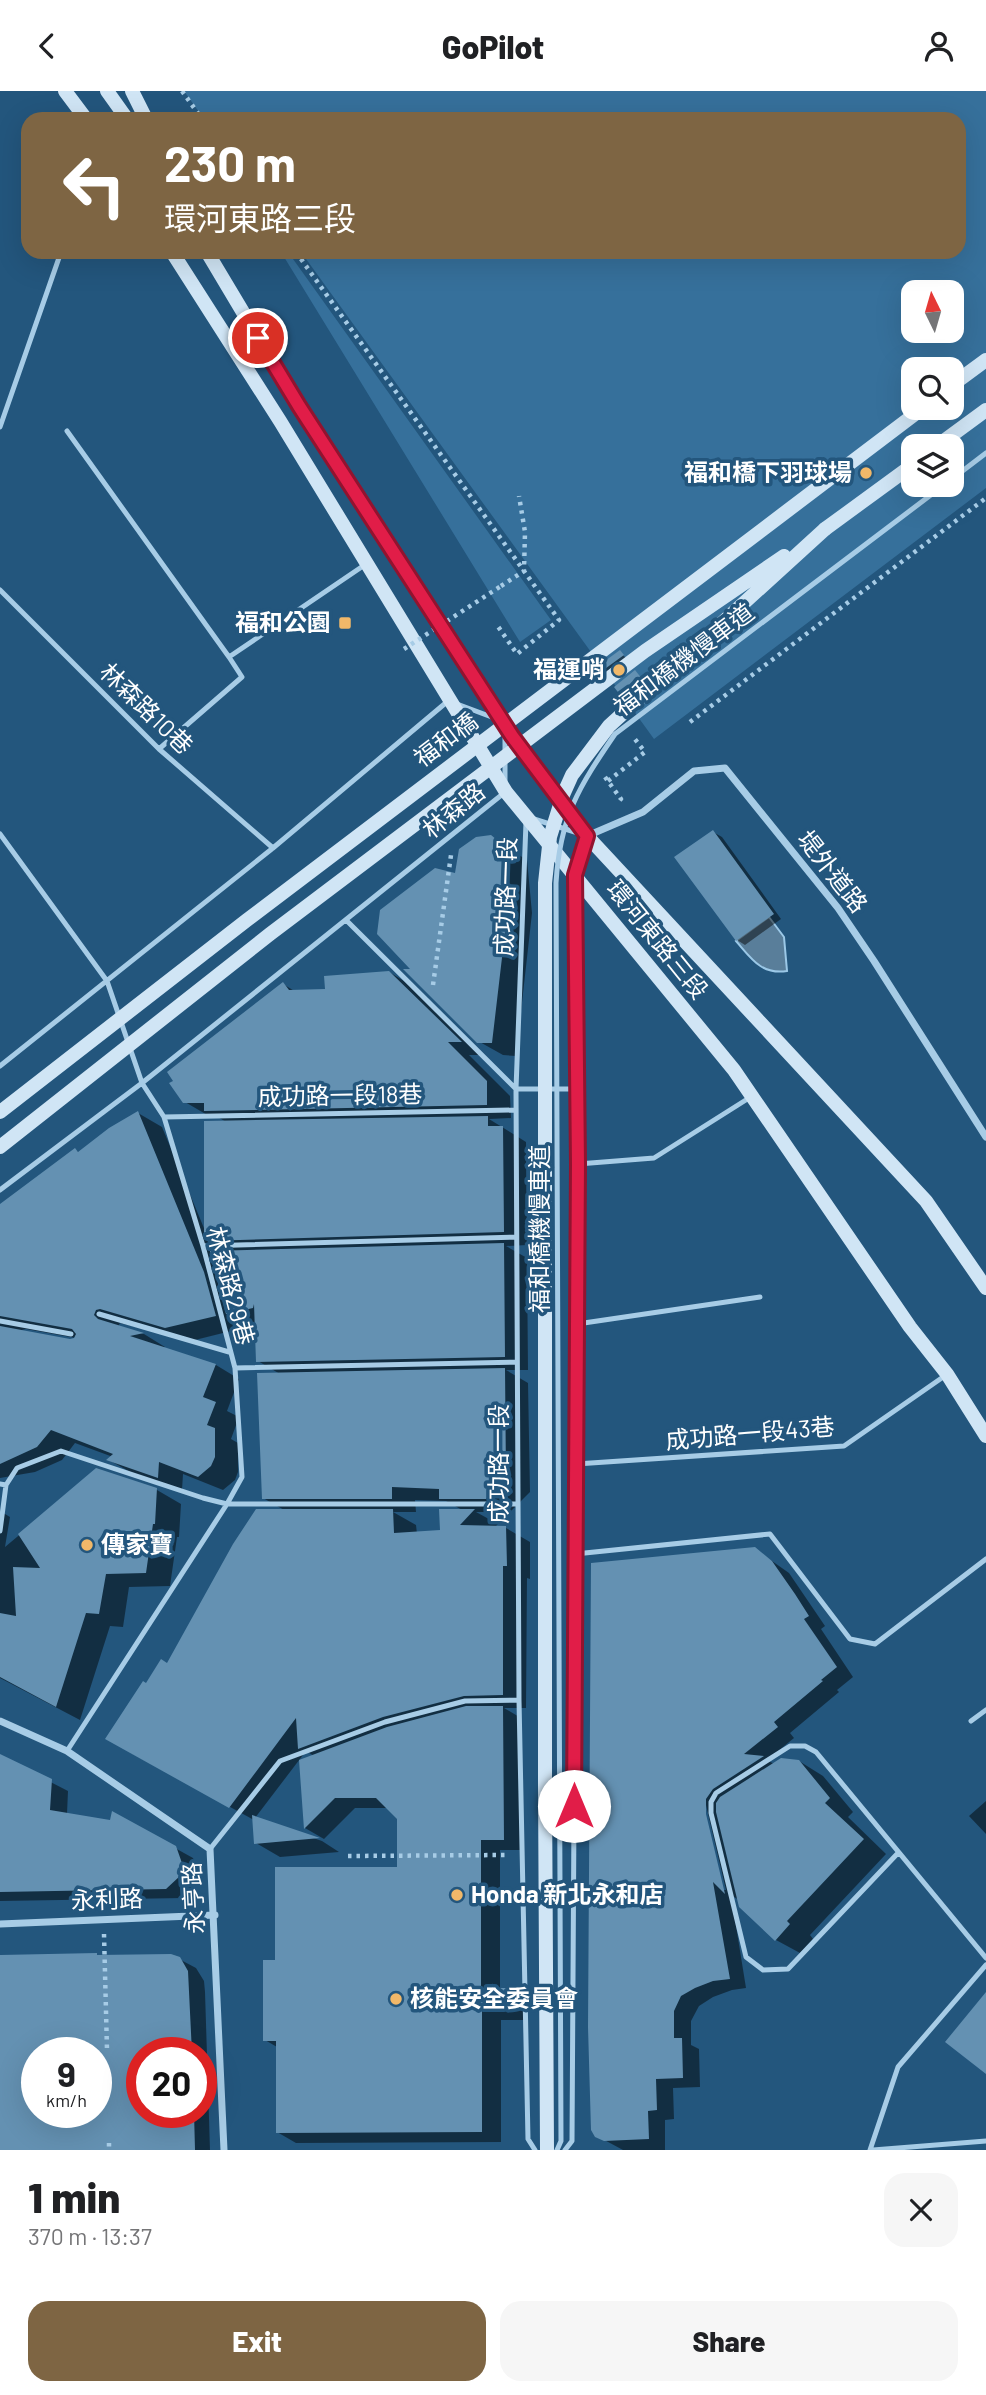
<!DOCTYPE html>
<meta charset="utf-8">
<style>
:root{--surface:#fff;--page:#f6f6f6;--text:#202124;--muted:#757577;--accent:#7e6543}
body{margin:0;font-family:Barlow,"Noto Sans TC",sans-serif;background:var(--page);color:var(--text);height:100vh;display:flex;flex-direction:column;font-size:26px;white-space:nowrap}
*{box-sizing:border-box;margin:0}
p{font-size:23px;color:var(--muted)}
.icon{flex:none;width:38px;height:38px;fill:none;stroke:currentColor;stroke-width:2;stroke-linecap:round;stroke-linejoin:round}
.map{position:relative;height:2059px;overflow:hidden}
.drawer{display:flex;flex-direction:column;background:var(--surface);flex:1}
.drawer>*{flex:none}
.guide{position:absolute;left:21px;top:21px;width:945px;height:147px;border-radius:21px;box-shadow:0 7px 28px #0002;background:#7e6543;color:#fff;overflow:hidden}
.needle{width:46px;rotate:355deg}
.controls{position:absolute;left:901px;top:189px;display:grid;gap:14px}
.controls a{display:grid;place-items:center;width:63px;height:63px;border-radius:14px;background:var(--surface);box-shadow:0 7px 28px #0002;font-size:35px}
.speed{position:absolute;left:21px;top:1946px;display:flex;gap:14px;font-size:35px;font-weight:700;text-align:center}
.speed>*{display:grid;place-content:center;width:91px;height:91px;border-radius:50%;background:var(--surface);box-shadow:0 7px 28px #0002;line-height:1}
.speed small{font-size:18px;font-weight:400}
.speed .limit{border:10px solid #d22;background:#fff;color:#111}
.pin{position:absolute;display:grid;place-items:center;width:60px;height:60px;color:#fff;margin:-30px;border:4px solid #fff;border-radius:50%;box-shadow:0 2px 7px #0007}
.me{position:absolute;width:77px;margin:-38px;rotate:0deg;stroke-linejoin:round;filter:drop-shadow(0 0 5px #0008)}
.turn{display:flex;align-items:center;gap:24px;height:147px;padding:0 28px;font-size:32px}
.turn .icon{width:91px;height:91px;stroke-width:2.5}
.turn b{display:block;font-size:49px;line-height:60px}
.round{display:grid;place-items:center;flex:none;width:74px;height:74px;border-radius:21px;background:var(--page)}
.headline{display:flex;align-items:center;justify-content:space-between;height:119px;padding:0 28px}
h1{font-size:42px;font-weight:800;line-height:52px}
.action{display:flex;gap:14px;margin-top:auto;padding:14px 28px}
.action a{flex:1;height:80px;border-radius:21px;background:var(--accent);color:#fff;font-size:28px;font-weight:800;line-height:80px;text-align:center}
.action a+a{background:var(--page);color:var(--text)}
header{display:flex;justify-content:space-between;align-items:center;height:91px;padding:0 28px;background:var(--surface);font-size:32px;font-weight:800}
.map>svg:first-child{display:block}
.green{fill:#36709b;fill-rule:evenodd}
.water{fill:#597e9a;stroke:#9bc8e7;stroke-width:2}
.shadow{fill:#0007;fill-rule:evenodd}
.building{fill:#6491b2;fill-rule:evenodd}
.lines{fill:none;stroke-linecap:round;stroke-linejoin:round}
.path{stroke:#a7cce6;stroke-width:4.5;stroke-dasharray:3.5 5;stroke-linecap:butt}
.lane{stroke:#a7cce6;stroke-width:5}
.street{stroke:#a7cce6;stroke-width:7}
.secondary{stroke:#d0e5f5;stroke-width:14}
.path-bridge{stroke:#a7cce6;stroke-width:4.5;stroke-dasharray:3.5 5;stroke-linecap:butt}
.lane-bridge{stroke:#a7cce6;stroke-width:5}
.secondary-bridge{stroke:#d0e5f5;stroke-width:14}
.route-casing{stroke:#92132f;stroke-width:18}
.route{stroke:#e11d48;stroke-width:12}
.poi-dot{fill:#f1b869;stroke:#23567d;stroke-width:2.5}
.labels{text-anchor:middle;stroke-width:7;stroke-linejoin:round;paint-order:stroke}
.poi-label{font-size:24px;font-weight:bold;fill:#fff;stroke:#23567d;text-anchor:end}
.street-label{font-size:24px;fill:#fff;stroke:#23567d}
</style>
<header><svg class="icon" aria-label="back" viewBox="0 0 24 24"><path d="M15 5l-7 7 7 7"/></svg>GoPilot<svg class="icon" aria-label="person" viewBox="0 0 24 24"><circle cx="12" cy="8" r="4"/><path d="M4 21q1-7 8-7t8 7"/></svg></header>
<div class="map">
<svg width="986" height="2059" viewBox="0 0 986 2059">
<rect width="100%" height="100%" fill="#23567d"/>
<path class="green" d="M184,0H986V397L654,648L301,161H959V28H204ZM914,201H952V240H914ZM914,278H952V317H914ZM914,355H952V394H914Z
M281,161H288L551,529L520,551Z"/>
<path class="water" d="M769,826L784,846L787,880C761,884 751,867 736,850Z"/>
<path class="shadow" d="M620,561L626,567L607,581L603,579Z
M636,581L647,593L629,609L625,607Z
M713,741L722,746L781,828L745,854L737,849Z
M490,746L527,769L532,822L516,965L503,964L478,950L414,879L457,785Z
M389,881L414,896L483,964H469L510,1005L511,1027L489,1028L526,1051L527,1154L506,1155L527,1167L528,1279H506L528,1292L530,1401L510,1421H476L498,1433L494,1437H506L530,1451V1488L527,1487L526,1617H504L521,1627L523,1759H500V1898H508L527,1909V1929H501V2051L296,2052L277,2041V1956L265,1949L277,1870L399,1777L398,1727L388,1717H355L324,1748L305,1737L301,1670L314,1665L306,1660L255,1727L322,1750L339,1761L280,1766L256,1752L254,1729L131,1662L147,1594L168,1574L286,1420L263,1407L280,1283L258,1270L257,1234L252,1236L236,1226L239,1238L191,1250L120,1232L118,1236L144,1243L165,1256L161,1257L216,1274L239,1288L227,1320L239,1326L231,1348L238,1352V1381L235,1389L223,1399L183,1383L182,1399L132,1382L109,1369L113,1366L75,1352L62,1369L35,1381L0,1387V1116L75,1059L80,1062L138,1022L162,1036L206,1142L228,1032L216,1025H209L185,1011L283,893L296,901L327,899ZM209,1149L230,1161L214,1162ZM26,1238L76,1247L70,1250L17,1240ZM415,1409L446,1410L464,1420L442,1441L417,1443L416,1434L393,1421H416Z
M97,1379L157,1399L181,1413L179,1446H177L170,1495L129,1496L123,1536L110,1535L80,1629L0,1587V1420L10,1426L5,1456Z
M755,1458L789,1482L825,1535L821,1538L853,1586L837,1599L839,1601L790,1642L794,1647L767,1669L774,1673L799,1670L823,1685L853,1721L848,1726L886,1763L810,1844L813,1848L800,1862L776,1849L741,1815L739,1809L731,1804L746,1897L732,1899L713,1906L699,1915L691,1930V1954L699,1958L700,1996L673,1997L674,2028L665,2029V2059H623L597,2045ZM706,1714L726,1799H723L702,1715Z
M0,1665L68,1700L67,1723L175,1757L193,1767L200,1786L197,1794L184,1807L0,1810Z
M986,1710V1743L969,1725Z
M0,1866L179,1868L196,1877L204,1890L205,1901L210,2059H0ZM37,1962H96V2021H37ZM142,1962H201V2021H142Z"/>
<path class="building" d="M620,559L624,564L602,580L598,575Z
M635,579L644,590L624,609L614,596Z
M713,739L774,823L736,850L674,766Z
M491,744L503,754L509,807L492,952H477L403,878H410L377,843L380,819L435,777L455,782L459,758L476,746Z
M389,880L462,951H448L487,990V1014L204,1020V1012H183L169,992L173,990L167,981L283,891L289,899L325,898L324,885Z
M138,1020L204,1181L216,1225L165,1237L100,1218L96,1219L94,1224L98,1228L144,1242L130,1245L216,1273L203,1306L216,1311L207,1334L215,1337V1366L211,1375L198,1386L159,1371L158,1387L106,1369L113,1363L51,1339L37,1356L0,1373V1235L70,1248L74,1247L76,1243L72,1238L0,1225V1113L75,1057L78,1061L109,1037Z
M488,1025V1035H503L504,1141L207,1150L204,1142V1030Z
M504,1152L505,1266L256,1271L254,1213L253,1217L226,1223L210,1160Z
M505,1277L506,1387L486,1408H439V1398L392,1396V1408H262L257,1282Z
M96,1377L157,1397L155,1433H153L146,1482L106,1483L99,1523L86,1522L56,1616L0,1586V1522L16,1525L13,1476L40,1477L18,1443Z
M256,1418H393L394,1442L440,1439L439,1418H475L460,1434L506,1435L507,1475H503V1604L464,1605L383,1626L298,1658L296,1627L229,1717L105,1648L143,1590L146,1592L161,1568L167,1572L233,1453Z
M755,1456L772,1470L795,1503L809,1525L804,1528L837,1576L821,1589L823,1590L774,1631L778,1636L744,1663L764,1665L713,1698L706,1708V1723L725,1803L713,1791L730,1888L713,1890L695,1897L681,1905L674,1920V1947H682L683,1987L656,1988L657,2019L648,2020L649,2048L604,2050L595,2046L591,2039L588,1936L591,1472Z
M466,1615H503L504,1749H481V1897H508V1919H482V2041L276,2042V1950H263V1869H275V1776H397V1728L376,1707H335L304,1738L299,1669L387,1636Z
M0,1663L52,1688L50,1719L110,1729L112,1720L176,1755L183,1775L180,1785L166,1798L0,1801Z
M781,1667L799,1669L830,1707L825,1712L864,1748L787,1830L790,1833L775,1850L739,1816L716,1721V1712L720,1706Z
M252,1724L320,1747L254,1753Z
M97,1862V1864L171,1863L180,1866L188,1880L192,1962H142V2021H194L195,2059H0V1864ZM37,1962H96V2021H37Z
M986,1901V1983L945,1951Z"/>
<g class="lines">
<path class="path" d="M182,0L202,28
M296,161L559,529L517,563L497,534
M501,495L524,480L525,441L519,405
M690,631L986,407
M605,686L621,708L617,712
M608,690L645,661L634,647
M433,894L451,764
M348,1765L507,1764
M104,1843L107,1959
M109,2052V2059"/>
<path class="lane" d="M0,336L61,161
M67,340L229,566
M952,388L986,362
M0,499L159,658L273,757
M457,613L497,628
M505,640V693
M159,658L242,586L229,566L366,473
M534,728L581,743
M526,731L516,998L519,1609L528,2048L535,2059
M0,743L107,890L142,992L164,1026L203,1155L235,1277L242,1386L227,1413L67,1660
M575,782L587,748
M346,829L516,998H578
M0,975L273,757L448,610
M164,1026L516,1019
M578,1073L654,1067L749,1007
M0,1099L142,992L504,702
M203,1155L516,1146
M99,1223L229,1261
M0,1230L71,1243
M577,1233L760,1206
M235,1277L517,1271
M576,1373L844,1355L946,1284
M0,1393L6,1394L17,1377L61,1360L203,1407L227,1413H516
M0,1440L6,1394
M575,1463L770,1443L850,1548L875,1553L986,1468
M971,1630L986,1619
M210,1758L280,1670L385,1631L465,1610L519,1609
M898,1762L788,1878L763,1879L746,1866L711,1722V1711L716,1702L790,1655H805L816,1661L986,1867
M565,2059L572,2050L578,1073L575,791
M870,2059L898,1976L986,1874
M873,2059L986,2050"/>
<path class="street" d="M587,745L643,721L694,680L725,677L838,817L874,870L986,1046
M0,1630L67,1660L210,1758L224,2059
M0,1833L215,1824"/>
<path class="secondary" d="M65,0L86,28
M107,0L127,28
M132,0L146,28
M172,161L280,330L506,701L734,979L910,1236L947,1283L986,1345
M207,161L299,315L512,645L587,745L926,1110L986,1197
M952,294L986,269
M937,355L986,319
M825,438L914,373
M545,1692L547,2059"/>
<path class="path-bridge" d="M404,558L501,495"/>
<path class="lane-bridge" d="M557,2059L561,2050L556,792C560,725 579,696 615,643L944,394"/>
<path class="secondary-bridge" d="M0,1021L247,829L923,317
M0,1056L270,843L645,560L784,465
M545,1692V792L550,746L563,704L572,684L609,635L825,438"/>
</g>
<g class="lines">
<g class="route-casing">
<path id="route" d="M258,247L299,315L512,645L587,745L575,784L578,1073L574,1715"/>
</g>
<use href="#route" class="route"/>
</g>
<g class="poi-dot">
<circle cx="866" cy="382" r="7"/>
<rect x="338" y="525" width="14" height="14" rx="3.5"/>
<circle cx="619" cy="579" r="7"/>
<circle cx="87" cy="1454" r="7"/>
<circle cx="457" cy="1804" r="7"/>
<circle cx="396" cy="1908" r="7"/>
</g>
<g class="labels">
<g class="poi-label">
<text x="852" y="390">福和橋下羽球場</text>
<text x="331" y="540">福和公園</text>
<text x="605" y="587">福運哨</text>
<text x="101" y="1462" text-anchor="start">傳家寶</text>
<text x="471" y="1812" text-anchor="start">Honda 新北永和店</text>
<text x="410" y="1916" text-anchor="start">核能安全委員會</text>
</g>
<g class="street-label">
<text transform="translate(684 569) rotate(-37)" y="8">福和橋機慢車道</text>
<text transform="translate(146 618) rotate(44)" y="8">林森路10巷</text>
<text transform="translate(446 649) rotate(-37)" y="8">福和橋</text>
<text transform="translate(454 720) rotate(-39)" y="8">林森路</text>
<text transform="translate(832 781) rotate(52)" y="8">堤外道路</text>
<text transform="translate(506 806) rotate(-88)" y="8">成功路一段</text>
<text transform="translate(657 849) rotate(51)" y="8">環河東路三段</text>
<text transform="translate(340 1005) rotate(-1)" y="8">成功路一段18巷</text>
<text transform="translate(540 1138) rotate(-90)" y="8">福和橋機慢車道</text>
<text transform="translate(230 1195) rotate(75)" y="8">林森路29巷</text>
<text transform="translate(750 1343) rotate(-5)" y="8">成功路一段43巷</text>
<text transform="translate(499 1373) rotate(-90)" y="8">成功路一段</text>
<text transform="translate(194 1807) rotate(-93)" y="8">永亨路</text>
<text transform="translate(107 1809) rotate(-2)" y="8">永利路</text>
</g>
</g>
</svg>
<div class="controls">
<a><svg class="needle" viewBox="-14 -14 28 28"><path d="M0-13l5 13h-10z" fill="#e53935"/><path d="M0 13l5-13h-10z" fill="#757577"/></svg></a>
<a><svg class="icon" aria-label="search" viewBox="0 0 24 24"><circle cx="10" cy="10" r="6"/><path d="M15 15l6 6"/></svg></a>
<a><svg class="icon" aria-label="layers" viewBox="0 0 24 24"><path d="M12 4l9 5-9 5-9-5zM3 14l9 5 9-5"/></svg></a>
</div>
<div class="speed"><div>9<small>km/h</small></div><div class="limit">20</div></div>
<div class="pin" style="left:258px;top:247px;background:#d93025"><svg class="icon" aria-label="arrive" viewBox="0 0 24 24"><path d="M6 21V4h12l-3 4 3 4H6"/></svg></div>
<svg class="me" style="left:574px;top:1715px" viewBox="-20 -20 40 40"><circle r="19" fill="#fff"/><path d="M0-13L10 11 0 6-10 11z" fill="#e11d48"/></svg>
<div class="guide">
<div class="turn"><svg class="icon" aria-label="left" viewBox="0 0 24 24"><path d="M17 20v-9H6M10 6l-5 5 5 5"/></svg><div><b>230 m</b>環河東路三段</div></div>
</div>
</div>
<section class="drawer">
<div class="headline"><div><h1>1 min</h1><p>370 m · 13:37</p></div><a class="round"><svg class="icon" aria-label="close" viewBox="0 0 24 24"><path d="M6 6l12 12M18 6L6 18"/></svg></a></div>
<div class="action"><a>Exit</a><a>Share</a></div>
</section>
